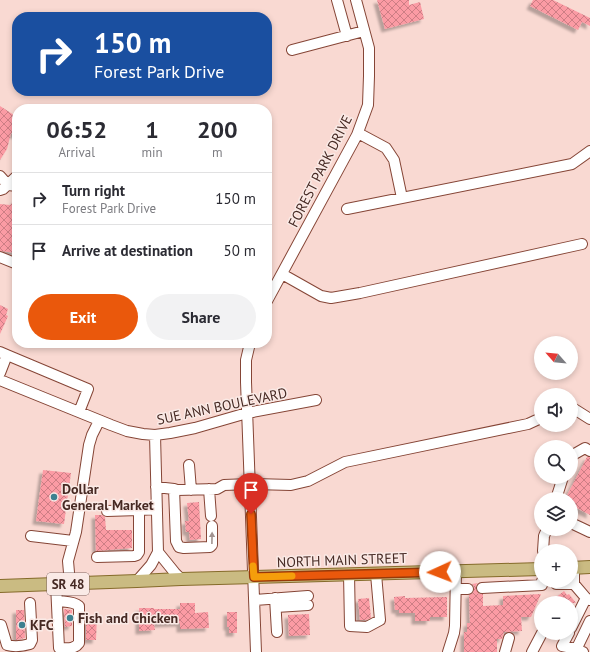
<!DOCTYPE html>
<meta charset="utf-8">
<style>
:root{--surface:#fff;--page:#f2f2f3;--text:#2b2b33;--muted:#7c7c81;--line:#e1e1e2;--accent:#ea580c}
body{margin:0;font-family:"PT Sans",sans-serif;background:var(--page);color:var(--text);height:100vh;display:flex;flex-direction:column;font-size:15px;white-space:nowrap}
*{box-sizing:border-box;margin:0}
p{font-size:13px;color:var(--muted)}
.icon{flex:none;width:22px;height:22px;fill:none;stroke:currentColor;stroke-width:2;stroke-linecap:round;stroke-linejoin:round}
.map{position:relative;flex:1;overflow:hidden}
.sheet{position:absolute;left:12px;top:104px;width:260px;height:244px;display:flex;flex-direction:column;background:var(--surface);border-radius:16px;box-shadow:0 2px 6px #0003}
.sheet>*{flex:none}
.banner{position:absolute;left:12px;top:12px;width:260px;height:84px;border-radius:16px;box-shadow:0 2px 6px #0003;background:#1a4fa0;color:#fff;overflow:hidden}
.needle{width:26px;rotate:297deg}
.controls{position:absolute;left:534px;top:336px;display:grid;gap:8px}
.controls a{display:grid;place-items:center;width:44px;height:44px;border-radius:50%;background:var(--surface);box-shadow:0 2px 6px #0003;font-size:20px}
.pin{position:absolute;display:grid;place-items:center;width:34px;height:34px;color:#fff;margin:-41px -17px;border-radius:50% 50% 50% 0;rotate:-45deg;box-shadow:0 0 4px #0007}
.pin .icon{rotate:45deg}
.me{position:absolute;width:44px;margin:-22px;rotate:268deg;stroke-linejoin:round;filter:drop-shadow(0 0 3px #0008)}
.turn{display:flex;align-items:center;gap:14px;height:84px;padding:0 16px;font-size:18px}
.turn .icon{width:52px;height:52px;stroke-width:2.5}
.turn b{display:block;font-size:28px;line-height:34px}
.eta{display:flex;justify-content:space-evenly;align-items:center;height:68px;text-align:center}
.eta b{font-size:24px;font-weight:800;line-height:28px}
.action{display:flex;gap:8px;margin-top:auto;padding:8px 16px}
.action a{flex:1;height:46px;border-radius:24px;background:var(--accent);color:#fff;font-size:16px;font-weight:800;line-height:46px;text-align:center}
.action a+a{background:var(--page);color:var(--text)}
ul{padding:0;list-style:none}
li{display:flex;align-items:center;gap:12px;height:52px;padding:0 16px;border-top:1px solid var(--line)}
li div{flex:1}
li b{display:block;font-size:15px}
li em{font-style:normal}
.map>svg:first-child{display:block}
.building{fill:url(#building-cross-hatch);filter:url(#shadow)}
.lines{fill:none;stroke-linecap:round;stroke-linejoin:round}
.minor-casing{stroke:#854536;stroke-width:12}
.major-casing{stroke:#856b2a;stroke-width:14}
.minor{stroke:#fff;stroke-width:10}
.major{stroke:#cabb82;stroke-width:12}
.oneway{fill:#a29491}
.route-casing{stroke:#983908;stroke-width:10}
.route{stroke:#ea580c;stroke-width:7}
.slow{stroke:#f59e0b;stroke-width:7}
.poi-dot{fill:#3d8190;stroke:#faeae6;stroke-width:1.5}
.labels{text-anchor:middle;stroke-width:3;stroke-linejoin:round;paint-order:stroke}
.shield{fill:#faeae6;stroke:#7c635e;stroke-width:1}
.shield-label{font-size:13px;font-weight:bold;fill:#462923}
.street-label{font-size:14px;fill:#462923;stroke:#faeae6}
.poi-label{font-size:14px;font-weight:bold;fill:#462923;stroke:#faeae6;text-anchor:start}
</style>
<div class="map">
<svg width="590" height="652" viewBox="0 0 590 652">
<defs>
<pattern id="building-cross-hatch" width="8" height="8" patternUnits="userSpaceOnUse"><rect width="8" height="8" fill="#fb9ba4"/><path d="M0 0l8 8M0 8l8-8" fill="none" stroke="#cd7e85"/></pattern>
<filter id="shadow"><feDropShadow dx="-3.5" dy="3.5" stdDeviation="1" flood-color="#0004"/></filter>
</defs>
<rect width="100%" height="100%" fill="#f9d9d2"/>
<path class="building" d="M377,0H409V5L420,2L424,19L385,29Z
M533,0H553L590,18V26L582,22L578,30L530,6Z
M0,106L17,117V136L11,133L7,149L0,160Z
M17,199V253L0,251V204L10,205Z
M0,305L8,309L6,315L8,316L0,334Z
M587,457H590V515L571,505V499H565Z
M43,470L71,473L64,524L36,521Z
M199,502L201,539L190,540L189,532H186L185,521H189L187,503Z
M95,515H102L105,517L106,530H132V548L96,551Z
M478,583L476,585V589L479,594H483V606L503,605V596L541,594L531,617H521L522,631L504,632L502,639H497V652H464V632H467V623H470L469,595L473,593L474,589V586L472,584Z
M564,591L567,595L569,594L576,603H549Z
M405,596V598L447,597V617H430V621H415V613H399V610H395L394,597Z
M369,598L371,618L366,620H360L358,599Z
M180,603H195V613L208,612L209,628L180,629V623L154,624L155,630L139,631V608H154V609H180Z
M64,609L72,610V626L65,627Z
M16,610H24L25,638L16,640Z
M227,612H237V633H229V627H227Z
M309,614L310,635L289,636L288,615Z
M86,615L97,616L96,640H86Z"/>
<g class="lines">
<g class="minor-casing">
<path id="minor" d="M337,0L347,36
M292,50L364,31
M358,133L386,148L394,160L402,198
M0,176L8,185L17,186
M0,190L3,189L17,176
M347,209L572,164L590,151
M0,257L17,264
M282,274L321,296L331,298L360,293L582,244
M267,301L357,135L368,105L369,76V48L356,0
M250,343L246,360V382L256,652
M0,352L7,355L0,373
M7,355L88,389L79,412
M0,380L111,425L127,431L143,434L155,435L170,433L195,428L247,413L316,400
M571,407L590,419
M155,435L158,552
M571,456L585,448L590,451
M189,465L191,490
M156,487L174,489L177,490L217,489L224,485L250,484L291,485L308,481L345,462L528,424L541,418
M174,489L176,541L179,547L184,548L210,547L212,545V526
M209,489L211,516
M556,499L563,477
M107,511L139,510
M571,523L590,532
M31,536L73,541
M543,551L544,536L547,529
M97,557L134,556L137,555L139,552V510L157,509
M574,568V584L586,598L590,600
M349,574L350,626L367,627L380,620L376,574
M137,581L151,565L158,552L175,573L181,579
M56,584L59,648C66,648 74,650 79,643V606C73,601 65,602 58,601
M70,584L68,561L76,532L89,445L92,435L99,421
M556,584H574
M482,588L542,585V581
M456,589H468
M275,598L277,632
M255,600L308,596
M276,607L308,605
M1,625L7,645C14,647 23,646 30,644L32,640L30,603
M571,628L586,598
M569,633L562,646L576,649L583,652
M448,652L454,633L455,626L456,571
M505,652L509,638
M532,652L542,633
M575,652L590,621"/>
</g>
<g class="major-casing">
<path id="major" d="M571,568L590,567
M0,586L137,581L181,579L541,569"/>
</g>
<use href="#minor" class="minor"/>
<use href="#major" class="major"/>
</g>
<defs><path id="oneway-solid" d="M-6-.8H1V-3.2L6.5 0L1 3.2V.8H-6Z"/></defs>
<use class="oneway" href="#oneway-solid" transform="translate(212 538) rotate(-89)"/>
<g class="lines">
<g class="route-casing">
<path id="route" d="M251,514L254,577L440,572"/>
</g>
<use href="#route" class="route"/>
<path class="slow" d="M253,566L254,577L292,576"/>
</g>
<g class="poi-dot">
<circle cx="54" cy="497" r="4"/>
<circle cx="70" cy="618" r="4"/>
<circle cx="22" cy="625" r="4"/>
</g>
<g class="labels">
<rect class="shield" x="47" y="573" width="42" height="22" rx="3"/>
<g class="shield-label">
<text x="68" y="589">SR 48</text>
</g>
<g class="street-label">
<text transform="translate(320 171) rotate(-63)" y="5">FOREST PARK DRIVE</text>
<text transform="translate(222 406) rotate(-12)" y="5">SUE ANN BOULEVARD</text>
<text transform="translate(342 560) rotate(-2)" y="5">NORTH MAIN STREET</text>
</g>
<g class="poi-label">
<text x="62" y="494">Dollar<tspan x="62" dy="16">General Market</tspan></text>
<text x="78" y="623">Fish and Chicken</text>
<text x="30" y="630">KFC</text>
</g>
</g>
</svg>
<div class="controls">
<a><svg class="needle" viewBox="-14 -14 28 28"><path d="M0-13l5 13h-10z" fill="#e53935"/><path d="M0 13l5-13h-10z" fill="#7c7c81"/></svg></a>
<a><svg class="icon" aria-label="sound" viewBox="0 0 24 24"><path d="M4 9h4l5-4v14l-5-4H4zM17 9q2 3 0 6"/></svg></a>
<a><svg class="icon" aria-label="search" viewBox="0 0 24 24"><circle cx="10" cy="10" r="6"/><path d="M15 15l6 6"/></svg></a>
<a><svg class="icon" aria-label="layers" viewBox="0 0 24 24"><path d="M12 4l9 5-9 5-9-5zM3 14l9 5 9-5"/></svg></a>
<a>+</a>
<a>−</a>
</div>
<div class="pin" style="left:251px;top:514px;background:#d93025"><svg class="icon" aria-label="arrive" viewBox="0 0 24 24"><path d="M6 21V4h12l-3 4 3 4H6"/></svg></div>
<svg class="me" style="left:440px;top:572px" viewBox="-20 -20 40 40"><circle r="19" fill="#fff"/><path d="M0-13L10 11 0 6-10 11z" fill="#ea580c"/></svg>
<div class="banner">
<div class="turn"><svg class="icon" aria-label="right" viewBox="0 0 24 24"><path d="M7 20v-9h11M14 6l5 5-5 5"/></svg><div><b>150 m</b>Forest Park Drive</div></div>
</div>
<section class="sheet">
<div class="eta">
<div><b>06:52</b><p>Arrival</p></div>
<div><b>1</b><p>min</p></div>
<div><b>200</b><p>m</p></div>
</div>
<ul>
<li><svg class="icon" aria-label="right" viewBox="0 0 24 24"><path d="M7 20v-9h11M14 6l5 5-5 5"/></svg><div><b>Turn right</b><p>Forest Park Drive</p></div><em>150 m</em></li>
<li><svg class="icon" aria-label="arrive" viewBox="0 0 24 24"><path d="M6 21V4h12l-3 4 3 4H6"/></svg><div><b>Arrive at destination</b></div><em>50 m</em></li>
</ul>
<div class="action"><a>Exit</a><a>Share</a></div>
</section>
</div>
